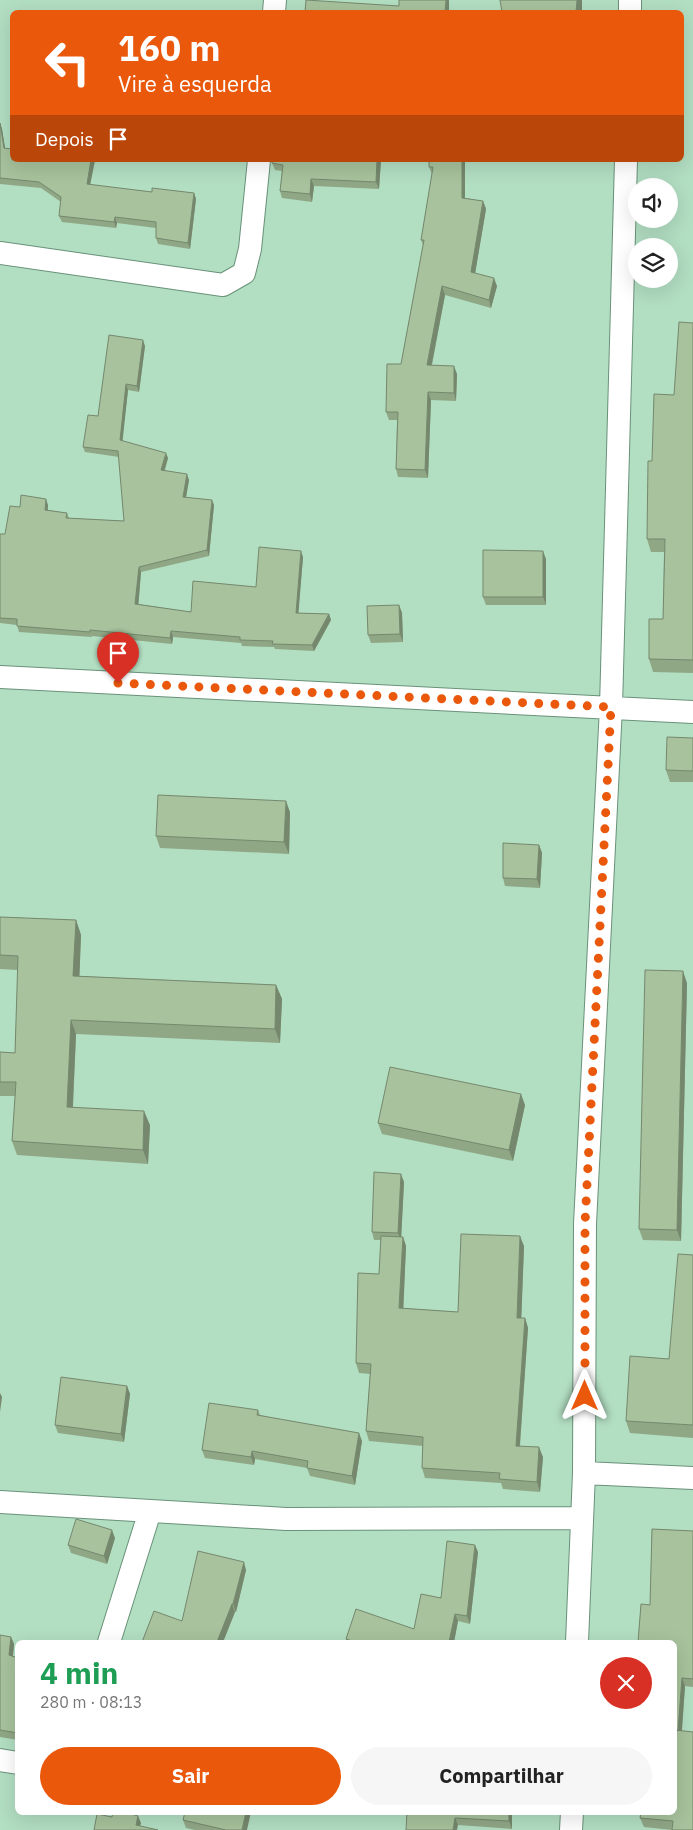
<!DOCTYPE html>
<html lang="pt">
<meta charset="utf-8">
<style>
:root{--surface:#fff;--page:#f6f6f6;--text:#222;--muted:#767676;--accent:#ea580c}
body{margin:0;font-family:"IBM Plex Sans",sans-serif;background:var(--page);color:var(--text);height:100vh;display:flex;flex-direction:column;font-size:19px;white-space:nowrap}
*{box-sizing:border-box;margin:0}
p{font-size:16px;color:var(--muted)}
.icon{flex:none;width:28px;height:28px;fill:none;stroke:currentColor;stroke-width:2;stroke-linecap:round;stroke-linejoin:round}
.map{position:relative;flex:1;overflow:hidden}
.details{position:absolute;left:15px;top:1640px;width:662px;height:175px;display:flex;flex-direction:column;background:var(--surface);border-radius:8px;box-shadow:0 5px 20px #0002}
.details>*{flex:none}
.hud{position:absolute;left:10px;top:10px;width:674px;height:152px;border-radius:8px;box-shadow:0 5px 20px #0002;background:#ea580c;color:#fff;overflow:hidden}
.buttons{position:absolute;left:628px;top:178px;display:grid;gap:10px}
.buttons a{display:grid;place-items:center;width:50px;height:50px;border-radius:50%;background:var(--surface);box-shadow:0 5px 20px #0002;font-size:25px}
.pin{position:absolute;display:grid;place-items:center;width:42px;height:42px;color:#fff;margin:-51px -21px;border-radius:50% 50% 50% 0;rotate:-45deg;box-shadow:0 0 5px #0007}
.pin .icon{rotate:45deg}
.me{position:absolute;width:55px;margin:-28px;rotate:0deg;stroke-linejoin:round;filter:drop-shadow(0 0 4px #0008)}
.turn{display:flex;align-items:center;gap:18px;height:105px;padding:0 25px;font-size:22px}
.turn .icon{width:65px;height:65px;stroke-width:2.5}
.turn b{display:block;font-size:35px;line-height:42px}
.then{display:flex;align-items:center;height:48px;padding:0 25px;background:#0003;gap:10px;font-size:19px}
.round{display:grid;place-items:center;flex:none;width:52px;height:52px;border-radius:26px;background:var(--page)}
.head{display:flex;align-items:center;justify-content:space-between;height:85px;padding:0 25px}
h1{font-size:30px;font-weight:800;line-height:38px;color:#1e9e55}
.action{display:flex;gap:10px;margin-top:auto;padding:10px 25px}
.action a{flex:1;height:58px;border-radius:30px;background:var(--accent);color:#fff;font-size:20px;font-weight:800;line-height:58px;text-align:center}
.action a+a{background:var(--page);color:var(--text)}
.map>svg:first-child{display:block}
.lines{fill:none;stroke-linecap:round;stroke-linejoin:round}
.minor-casing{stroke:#699279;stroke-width:24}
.minor{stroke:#fff;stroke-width:22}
.wall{fill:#90a786}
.shaded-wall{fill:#75886d}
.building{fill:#a7c29c;stroke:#75886d}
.route{stroke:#ea580c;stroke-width:9;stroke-dasharray:0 16.2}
</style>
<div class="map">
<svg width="693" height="1830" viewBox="0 0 693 1830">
<rect width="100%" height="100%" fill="#b2dec2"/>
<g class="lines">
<g class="minor-casing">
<path id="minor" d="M274,12L275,0
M630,12V0
M0,253L223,285L244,273L250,249L259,160
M0,677L693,712
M584,1473L693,1478
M0,1502L286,1519L581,1518
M109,1642L150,1511
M577,1642L584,1473L585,1224L611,707L626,160
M0,1760L18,1763
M571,1830L572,1812"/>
</g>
<use href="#minor" class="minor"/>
</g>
<path class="wall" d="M0,123L2,129L5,148L95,160L90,185L152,192L194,193L196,199L190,249L158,244L156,238V228L117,223L116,228L62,222L59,216L61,202L41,188L0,184Z
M272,160H381L379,189L314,186L312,202L282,198L280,191L282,171L275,170L272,163Z
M429,160L465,198L483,201L486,209L475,273L497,286L491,308L445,295L432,365L457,374L456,401L431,400L428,478L398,477L396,469L397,420H389L386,412L401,364L423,245L421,240L432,174L429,167Z
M693,323V673L653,672L649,659L663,619L664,552H651L647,539L652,461L674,395Z
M145,346L139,392L128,390L122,441L168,458L165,470L189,480L186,497L214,505L209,556L141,572L138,604L191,612L256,587L303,557L298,613L329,614L331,620L314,651L275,649L274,647L242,646L241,643L173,637L172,644L92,636V637L19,632L17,625L0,623V534H5L20,507L48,505V510L67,513L69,518L124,521L119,457L85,452L83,447L98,416Z
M546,559V605H486L483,597Z
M399,605L402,613L403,642L371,643L368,635Z
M693,738V782H670L666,770Z
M290,812L289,854L160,848L156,836Z
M539,845L542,853L540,888L505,886L503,878Z
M0,917L76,920L81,935L79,976L276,985L282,999L280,1043L76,1034L73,1108L150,1125L148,1164L17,1155L12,1141L15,1096H0V1052L15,1053L18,970L0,969Z
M687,983L681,1241L643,1240L639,1229Z
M525,1105L513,1161L382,1134L378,1123Z
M404,1182L401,1237H403L406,1246L403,1308L458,1312L524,1246L521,1318H525L528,1328L520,1446L543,1457L540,1492L503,1489L501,1483L425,1478L422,1468L423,1446L369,1441L366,1431L370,1374L359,1373L356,1363L379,1274L381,1240H374L372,1232Z
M693,1255V1438L630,1433L626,1421L669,1359Z
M127,1386L130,1394L124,1442L58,1433L55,1425Z
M258,1410L260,1415L362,1441L355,1485L310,1476L307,1468L255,1459L254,1465L205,1458L202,1450Z
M652,1529L693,1531V1687L685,1686L682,1731L693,1732V1830H672L644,1827L640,1818L641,1812H675V1642H638L641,1604L650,1605Z
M115,1538L107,1564L71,1553L68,1545Z
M478,1552L470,1624L458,1621L454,1642H347L346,1639L414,1629Z
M246,1570L236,1612H235L223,1642H142L182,1621Z
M0,1635L11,1637L14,1644L13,1656L18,1658V1740L0,1737Z
M407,1812H512V1829L458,1825Z
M183,1820L247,1830H195L186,1828Z"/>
<path class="shaded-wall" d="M446,0H449V12H445Z
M577,0H582V12H576Z
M0,123L2,129L6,154L4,148Z
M91,160H95L89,190L87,184Z
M377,160H381L379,189L376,182Z
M462,160H465V206L462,198Z
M311,179L314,186L312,202L310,194Z
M194,193L196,199L190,249L188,243Z
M483,201L486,209L474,280L471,272Z
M115,217L117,223L116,228L114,222Z
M494,278L497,286L491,308L489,300Z
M442,286L445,295L430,373L427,365Z
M143,340L145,346L139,392L137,386Z
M454,366L457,374L456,401L454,393Z
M126,384L128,390L122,446L120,440Z
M428,392L431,400L428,478L425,470Z
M166,453L168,458L163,475L161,470Z
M187,474L189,480L185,503L183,497Z
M46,499L48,505L47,516L45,510Z
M212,500L214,505L209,556L207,550Z
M301,551L303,557L298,619L296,613Z
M543,551L546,559V605L543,597Z
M139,567L141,572L138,610L135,604Z
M399,605L402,613L403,642L400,634Z
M329,614L331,620L314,651L312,645Z
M171,631L173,637L172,644L170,638Z
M286,801L290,812L289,854L284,842Z
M539,845L542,853L540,888L537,879Z
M76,920L81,935L79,990L73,976Z
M683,971L687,983L681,1241L677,1230Z
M276,985L282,999L280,1043L275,1029Z
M71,1020L76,1034L72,1122L67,1107Z
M521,1094L525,1105L513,1161L509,1150Z
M144,1111L150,1125L148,1164L143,1150Z
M401,1174L404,1182L401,1241L398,1233Z
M520,1236L524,1246L521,1328L517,1318Z
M403,1237L406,1246L403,1317L399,1308Z
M525,1318L528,1328L519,1455L516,1446Z
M127,1386L130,1394L124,1442L121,1434Z
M0,1393L2,1397L0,1412Z
M359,1433L362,1441L355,1485L352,1476Z
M539,1447L543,1457L540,1492L537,1482Z
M252,1451L255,1459L254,1465L251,1457Z
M112,1530L115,1538L107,1564L104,1556Z
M475,1545L478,1552L470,1624L467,1616Z
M244,1562L246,1570L236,1612L233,1604Z
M232,1604L235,1612L223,1642H217Z
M455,1614L458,1621L454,1642H449Z
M11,1637L14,1644L12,1663L9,1655Z
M682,1678L685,1686L681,1740L678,1732Z
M246,1812H251L247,1830H242Z
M509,1812H512V1829L509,1821Z
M138,1816L141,1823L139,1830L136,1825Z
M455,1818L458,1825L457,1830H453Z"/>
<path class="building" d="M306,0L399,6V0H446L445,12H305Z
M500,0H577L576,12H502Z
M0,123L4,148L12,149V160H91L87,184L152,192V188L194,193L188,243L156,238V222L115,217L114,222L59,216L61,197L39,182L0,178Z
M272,160H377L376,182L311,179L310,194L280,191L283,165L272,163Z
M429,160H462V198L483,201L471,272L494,278L489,300L442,286L427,365L454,366V393L428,392L425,470L396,469L398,412H386L387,364H401L424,240H421L433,167H429Z
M679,322L693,323V660L649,659V619H663L665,539H647L648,461H652L654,394L674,395Z
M109,335L143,340L137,386L126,384L120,440L166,453L161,470L187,474L183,497L212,500L207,550L139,567L135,604L191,612L193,581L256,587L259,547L301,551L296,613L329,614L312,645L272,644L273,641L240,640V637L171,631L170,638L90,630V632L17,626V619L0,618V534H5L10,506L20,507L21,495L46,499L45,510L67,513L66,518L124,521L118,451L83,447L88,415L98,416Z
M483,550L543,551V597H483Z
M399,605L400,634L368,635L367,606Z
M667,737L693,738V771L666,770Z
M158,795L286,801L284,842L156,836Z
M503,843L539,845L537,879L503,878Z
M0,917L76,920L73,976L276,985L275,1029L71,1020L67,1107L144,1111L143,1150L12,1141L16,1082H0V1052L15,1053L18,956L0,955Z
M645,970L683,971L677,1230L639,1229Z
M390,1067L521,1094L509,1150L378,1123Z
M374,1172L401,1174L398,1233L372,1232Z
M461,1234L520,1236L517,1318H525L516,1446L539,1447L537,1482L499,1479L500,1473L422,1468L423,1437L366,1431L371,1364L356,1363L358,1273L379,1274L381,1236L403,1237L399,1308L458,1312Z
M678,1254L693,1255V1425L626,1421L630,1356L669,1359Z
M61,1377L127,1386L121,1434L55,1425Z
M209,1403L258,1410L257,1415L359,1433L352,1476L307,1468L308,1461L252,1451L251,1457L202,1450Z
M76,1519L112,1530L104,1556L68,1545Z
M652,1529L693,1531V1679L682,1678L678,1731L675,1730V1642H638L641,1604L650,1605Z
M447,1541L475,1545L467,1616L455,1614L449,1642H355L346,1639L356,1609L414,1629L421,1594L441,1598Z
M198,1551L244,1562L233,1604H232L217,1642H142L154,1611L182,1621Z
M0,1635L11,1637L9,1655L18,1658V1733L0,1730Z
M675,1730L693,1732V1830H672L673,1821L640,1818L641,1812H675Z
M113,1812H125L138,1816L136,1825L158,1830H94L97,1814L112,1817Z
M185,1812H246L242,1830H226L183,1820Z
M407,1812H509V1821L455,1818L453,1830H406Z"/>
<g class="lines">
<path class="route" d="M118,683L611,707L585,1224V1396"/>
</g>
</svg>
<div class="buttons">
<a><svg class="icon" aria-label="sound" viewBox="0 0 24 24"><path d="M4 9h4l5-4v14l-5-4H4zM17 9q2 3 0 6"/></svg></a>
<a><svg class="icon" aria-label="layers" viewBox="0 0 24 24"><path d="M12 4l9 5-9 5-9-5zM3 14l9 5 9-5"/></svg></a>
</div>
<div class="pin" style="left:118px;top:683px;background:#d93025"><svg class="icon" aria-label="arrive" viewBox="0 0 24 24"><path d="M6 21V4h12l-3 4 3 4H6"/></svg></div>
<svg class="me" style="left:585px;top:1396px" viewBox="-20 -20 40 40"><path d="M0-17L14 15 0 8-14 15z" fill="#ea580c" stroke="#fff" stroke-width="4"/></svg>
<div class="hud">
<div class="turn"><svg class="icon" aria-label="left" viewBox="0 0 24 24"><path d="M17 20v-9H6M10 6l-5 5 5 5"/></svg><div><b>160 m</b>Vire à esquerda</div></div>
<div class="then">Depois<svg class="icon" aria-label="arrive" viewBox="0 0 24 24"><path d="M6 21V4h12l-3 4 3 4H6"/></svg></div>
</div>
<section class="details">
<div class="head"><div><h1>4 min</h1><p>280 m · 08:13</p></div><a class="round" style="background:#d93025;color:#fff"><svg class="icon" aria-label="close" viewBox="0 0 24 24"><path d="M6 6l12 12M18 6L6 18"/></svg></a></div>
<div class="action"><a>Sair</a><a>Compartilhar</a></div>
</section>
</div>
